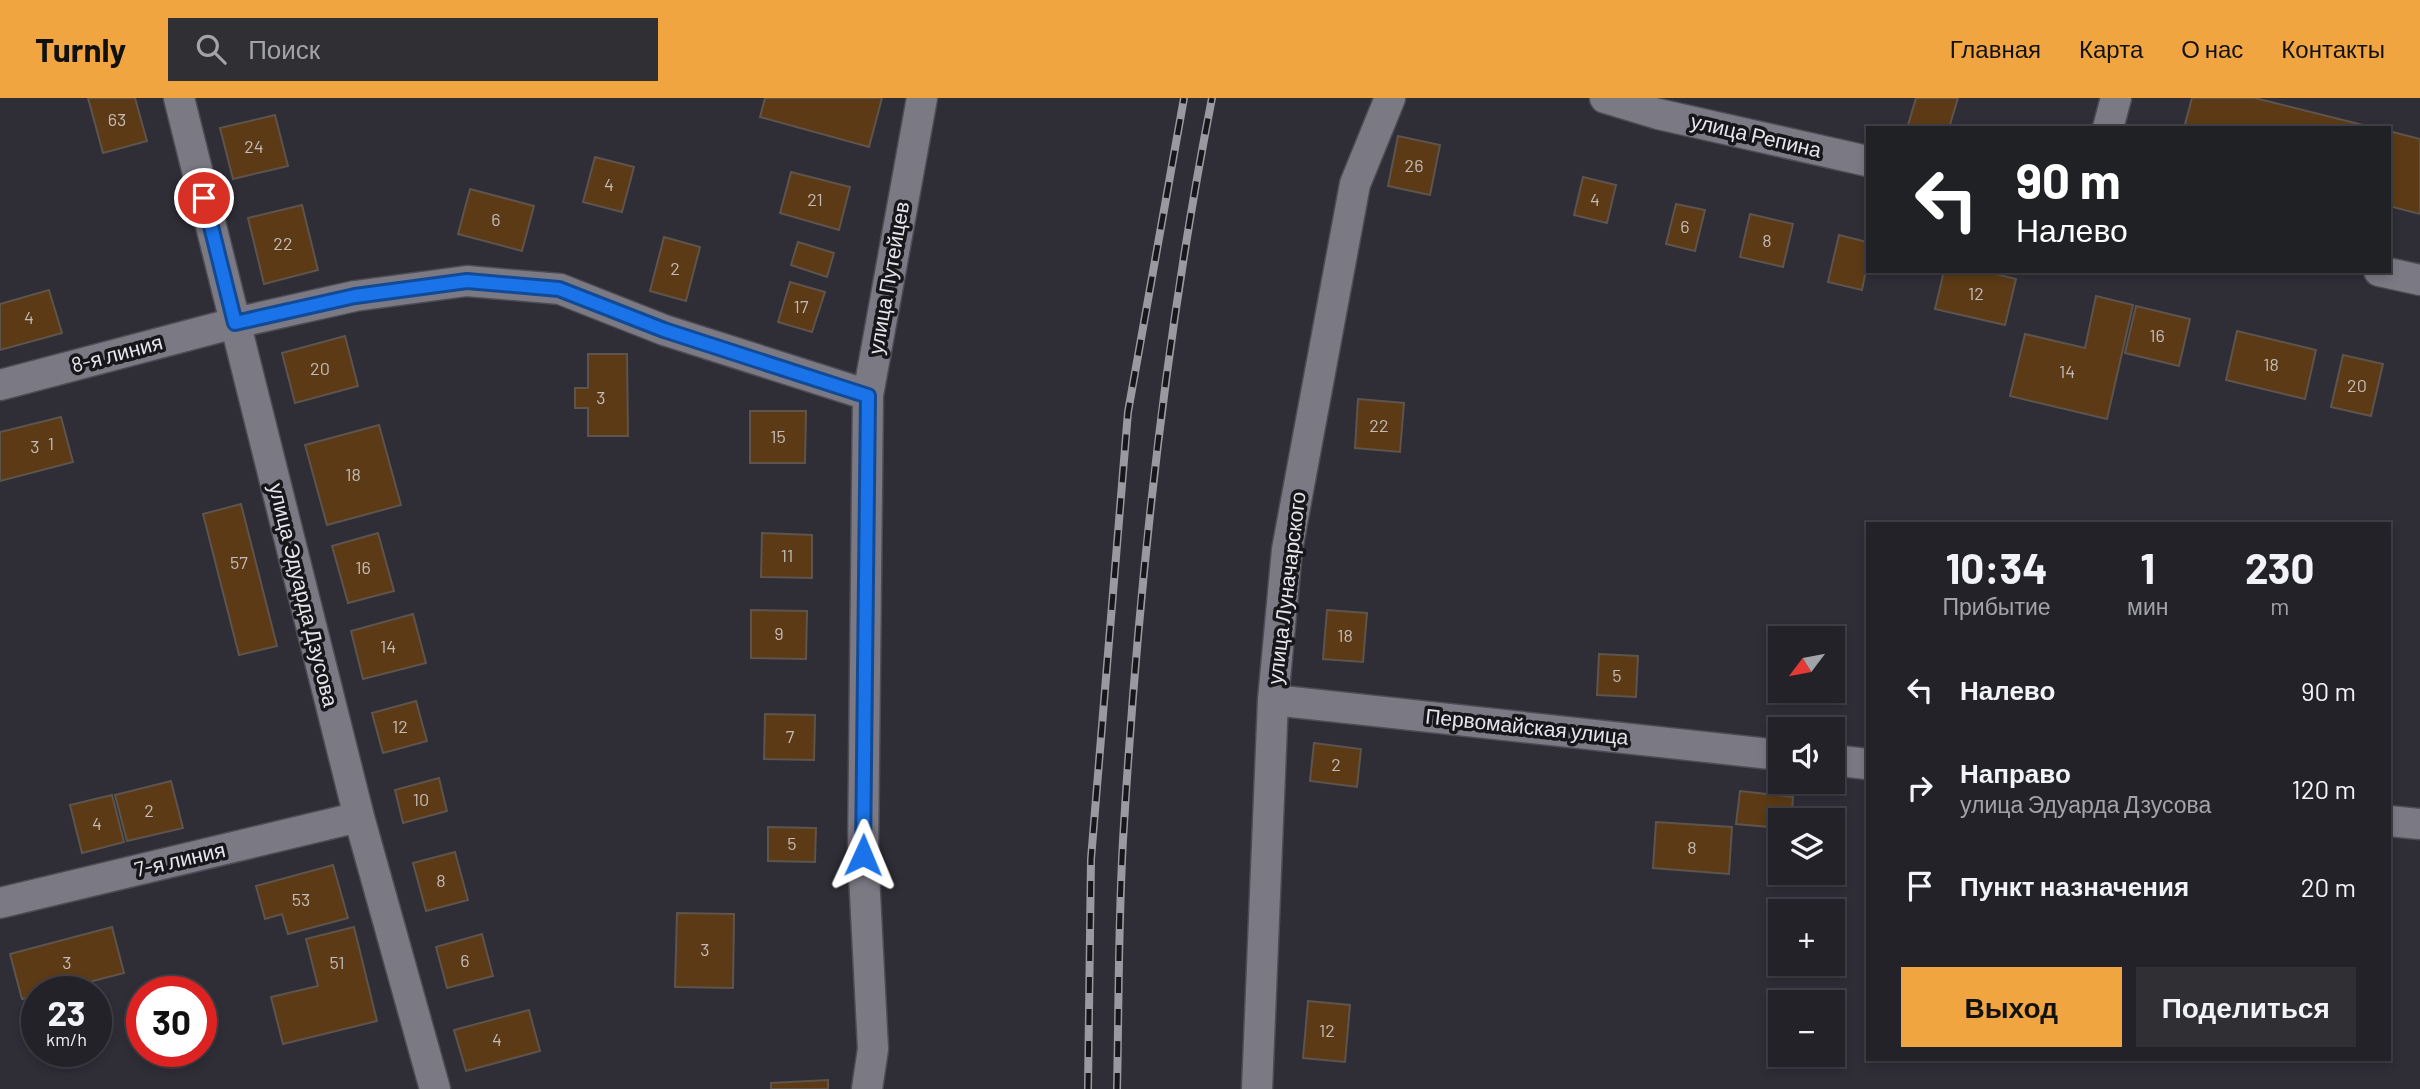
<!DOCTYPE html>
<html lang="ru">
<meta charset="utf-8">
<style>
:root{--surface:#232228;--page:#2f2f34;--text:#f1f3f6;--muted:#a3a4a8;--line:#403f45;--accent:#f1a540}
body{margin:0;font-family:Barlow,sans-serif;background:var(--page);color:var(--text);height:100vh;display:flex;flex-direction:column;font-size:26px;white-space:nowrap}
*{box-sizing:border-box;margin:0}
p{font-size:23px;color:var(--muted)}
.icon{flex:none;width:38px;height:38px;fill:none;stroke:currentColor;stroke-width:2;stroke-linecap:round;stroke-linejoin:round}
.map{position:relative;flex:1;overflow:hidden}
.drawer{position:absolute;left:1866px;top:424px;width:525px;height:539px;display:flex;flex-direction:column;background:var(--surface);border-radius:0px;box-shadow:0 4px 10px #0003,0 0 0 2px var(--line)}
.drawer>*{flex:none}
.top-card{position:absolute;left:1866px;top:28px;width:525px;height:147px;border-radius:0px;box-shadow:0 4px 10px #0003,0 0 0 2px var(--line);background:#202124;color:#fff;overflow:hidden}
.needle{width:46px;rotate:238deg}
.buttons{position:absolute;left:1768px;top:528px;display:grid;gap:14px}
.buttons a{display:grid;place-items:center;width:77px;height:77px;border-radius:0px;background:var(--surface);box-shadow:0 4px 10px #0003,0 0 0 2px var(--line);font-size:35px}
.speed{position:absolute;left:21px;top:878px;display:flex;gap:14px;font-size:35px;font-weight:700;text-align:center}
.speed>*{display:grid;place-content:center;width:91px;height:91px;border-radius:50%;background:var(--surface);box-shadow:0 4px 10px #0003,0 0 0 2px var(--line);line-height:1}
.speed small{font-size:18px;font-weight:400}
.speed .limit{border:10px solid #d22;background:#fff;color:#111}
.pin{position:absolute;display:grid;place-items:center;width:60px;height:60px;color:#fff;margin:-30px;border:4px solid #fff;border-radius:50%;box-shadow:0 2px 7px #0007}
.me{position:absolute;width:77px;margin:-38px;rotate:1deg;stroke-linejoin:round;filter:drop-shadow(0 0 5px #0008)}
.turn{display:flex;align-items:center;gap:24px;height:147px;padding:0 35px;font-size:32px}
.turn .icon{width:91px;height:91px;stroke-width:2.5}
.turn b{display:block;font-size:49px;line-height:60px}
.eta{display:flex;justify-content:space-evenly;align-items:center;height:119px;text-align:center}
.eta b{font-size:42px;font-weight:700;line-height:49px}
.cta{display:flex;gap:14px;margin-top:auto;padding:14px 35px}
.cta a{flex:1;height:80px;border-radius:0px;background:var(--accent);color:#111;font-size:28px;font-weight:700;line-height:80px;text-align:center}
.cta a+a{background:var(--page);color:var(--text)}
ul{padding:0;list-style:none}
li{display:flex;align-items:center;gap:21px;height:98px;padding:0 35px}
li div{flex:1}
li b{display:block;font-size:26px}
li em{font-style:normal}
header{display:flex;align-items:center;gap:42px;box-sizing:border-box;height:98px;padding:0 35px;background:var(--accent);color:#111}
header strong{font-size:33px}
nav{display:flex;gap:38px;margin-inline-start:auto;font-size:24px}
.search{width:490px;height:63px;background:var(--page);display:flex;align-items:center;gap:18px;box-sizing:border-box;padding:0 24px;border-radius:0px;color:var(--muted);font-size:26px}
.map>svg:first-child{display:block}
.building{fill:#5c3a15;stroke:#5d544d;stroke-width:2}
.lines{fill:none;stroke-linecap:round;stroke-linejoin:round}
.street-casing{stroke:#4d4b53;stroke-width:33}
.street{stroke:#7b7983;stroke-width:30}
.rail-casing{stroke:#9a99a0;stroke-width:8}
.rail{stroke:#17161a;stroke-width:5;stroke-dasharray:16;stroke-linecap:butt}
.route-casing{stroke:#114b97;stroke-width:18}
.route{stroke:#1a73e8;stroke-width:12}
.labels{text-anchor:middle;stroke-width:7;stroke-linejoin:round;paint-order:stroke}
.number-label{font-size:18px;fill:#c4bab6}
.street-label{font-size:21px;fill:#e6e5eb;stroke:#17161a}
</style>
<header>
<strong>Turnly</strong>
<div class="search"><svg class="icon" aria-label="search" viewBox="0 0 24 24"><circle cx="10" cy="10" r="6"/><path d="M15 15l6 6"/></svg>Поиск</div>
<nav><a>Главная</a><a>Карта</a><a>О нас</a><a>Контакты</a></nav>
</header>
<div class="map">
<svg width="2420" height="991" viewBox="0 0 2420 991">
<rect width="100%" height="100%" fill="#2f2d36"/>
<path class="building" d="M88,0H135L147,43L103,55Z
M765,0H882L869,49L760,19Z
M1916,0H1958L1949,30H1917L1908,27Z
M2192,0H2255L2375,30H2184Z
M275,17L288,68L233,81L220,30Z
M2389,33L2420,41V116L2389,108Z
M1398,38L1440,47L1430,97L1388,88Z
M595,59L634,69L622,114L583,104Z
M791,74L850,89L839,132L780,115Z
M1583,79L1616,87L1607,125L1574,117Z
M470,91L534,108L522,153L458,136Z
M1676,106L1705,112L1695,153L1666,146Z
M302,107L318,172L264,186L248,120Z
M1750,116L1793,126L1783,169L1740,159Z
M1839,137L1867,144V167L1862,192L1828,184Z
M664,139L700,149L686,203L650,193Z
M798,144L834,155L827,179L791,167Z
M1944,173H1983L2016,181L2005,227L1935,211Z
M790,184L825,194L812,234L778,224Z
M49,192L62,235L0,252V206Z
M2096,198L2133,207L2107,321L2010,298L2025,236L2085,250Z
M2136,208L2190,221L2179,268L2125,255Z
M2237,233L2316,252L2305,301L2226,282Z
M345,238L358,288L295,305L282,255Z
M588,256H627L628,338H588V310H575V290H588Z
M2343,257L2383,266L2371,318L2331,309Z
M1358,301L1404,305L1400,354L1355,350Z
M750,313H806L805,365H750Z
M61,319L73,364L0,383V334Z
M379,327L401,407L327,427L305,347Z
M241,406L277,548L239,557L203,416Z
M378,435L394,493L348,505L332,448Z
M762,435L812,437V480L761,479Z
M751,512L807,513L806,561L751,560Z
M1327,512L1367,515L1363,564L1323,561Z
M413,516L426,565L363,581L351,533Z
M1599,556L1638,558L1636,599L1597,597Z
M416,603L427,643L383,655L372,615Z
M765,616L815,617L814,662L764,661Z
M1314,645L1361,651L1357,689L1310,683Z
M439,680L447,713L403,725L395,692Z
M171,683L183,730L127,743L115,697Z
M1740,693L1793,699L1791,723H1780V730L1736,726Z
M112,697L124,744L82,755L70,707Z
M1656,724L1732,729L1729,776L1653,770Z
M768,729L816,730L815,764L768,763Z
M455,754L468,802L426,813L413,765Z
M333,767L348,820L288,836L282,816L265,821L256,788Z
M677,815L734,816L733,890L675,889Z
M112,829L124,875L50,894H37V898L22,901L10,856Z
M354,829L377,923L283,946L271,899L318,888L306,841Z
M482,836L493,878L447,890L436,849Z
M1308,903L1350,907L1345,964L1303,960Z
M529,912L540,953L466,973L454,932Z
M828,982V991H771V985Z"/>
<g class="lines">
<g class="street-casing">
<path id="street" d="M179,0L359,719L435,991
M1605,0L1658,16L1867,63
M2108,30L2116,0
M2379,173L2420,182
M0,287L235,225L355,198L467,183L560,191L664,232L868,297
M1273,602L1780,657
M1832,662L1867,666
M2389,723L2420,726
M0,805L359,719
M867,991L873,951L863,757L868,297L922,0
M1257,991L1273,602L1287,452L1355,86L1390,0"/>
</g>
<use href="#street" class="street"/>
<g class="rail-casing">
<path id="rail" d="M1088,991L1091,761L1128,314L1184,0
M1117,991C1119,903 1118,814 1124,726C1139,483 1165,239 1212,0"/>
</g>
<use href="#rail" class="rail"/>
</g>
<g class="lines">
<g class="route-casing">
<path id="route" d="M204,100L235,225L355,198L467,183L559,191L664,232L868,298L863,757"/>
</g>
<use href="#route" class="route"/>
</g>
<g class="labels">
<g class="number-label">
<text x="117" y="28">63</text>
<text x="254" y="55">24</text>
<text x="1414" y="74">26</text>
<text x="609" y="93">4</text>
<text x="815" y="108">21</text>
<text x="1595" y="108">4</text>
<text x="496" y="128">6</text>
<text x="1685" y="135">6</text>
<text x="1767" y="149">8</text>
<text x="283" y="152">22</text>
<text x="675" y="177">2</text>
<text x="1976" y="202">12</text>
<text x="801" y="215">17</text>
<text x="29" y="226">4</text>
<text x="2157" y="244">16</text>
<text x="2271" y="273">18</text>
<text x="320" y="277">20</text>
<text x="2067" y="280">14</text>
<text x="2357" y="294">20</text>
<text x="601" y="306">3</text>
<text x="1379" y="334">22</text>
<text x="778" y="345">15</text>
<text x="51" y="352">1</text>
<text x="35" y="355">3</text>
<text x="353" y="383">18</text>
<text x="787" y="464">11</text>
<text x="239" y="471">57</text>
<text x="363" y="476">16</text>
<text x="779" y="542">9</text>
<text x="1345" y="544">18</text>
<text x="388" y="555">14</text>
<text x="1617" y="584">5</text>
<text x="400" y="635">12</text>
<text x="790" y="645">7</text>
<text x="1336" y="673">2</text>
<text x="421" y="708">10</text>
<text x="149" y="719">2</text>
<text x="97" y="732">4</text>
<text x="792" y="752">5</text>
<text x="1692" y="756">8</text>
<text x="441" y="789">8</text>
<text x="301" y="808">53</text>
<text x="705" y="858">3</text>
<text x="465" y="869">6</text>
<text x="67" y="871">3</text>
<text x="337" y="871">51</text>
<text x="1327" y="939">12</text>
<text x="497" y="948">4</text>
</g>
<g class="street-label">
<text transform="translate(1756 38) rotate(13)" y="7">улица Репина</text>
<text transform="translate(889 180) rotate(-80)" y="7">улица Путейцев</text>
<text transform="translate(117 256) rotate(-15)" y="7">8-я линия</text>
<text transform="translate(1287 490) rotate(-83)" y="7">улица Луначарского</text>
<text transform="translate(303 497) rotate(76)" y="7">улица Эдуарда Дзусова</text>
<text transform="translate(1527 629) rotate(6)" y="7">Первомайская улица</text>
<text transform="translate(180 762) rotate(-13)" y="7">7-я линия</text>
</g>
</g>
</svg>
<div class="buttons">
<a><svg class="needle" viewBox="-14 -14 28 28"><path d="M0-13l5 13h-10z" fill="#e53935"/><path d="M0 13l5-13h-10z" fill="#a3a4a8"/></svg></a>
<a><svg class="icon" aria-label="sound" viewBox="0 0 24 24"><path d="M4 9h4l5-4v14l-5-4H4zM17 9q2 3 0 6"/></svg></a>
<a><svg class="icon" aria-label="layers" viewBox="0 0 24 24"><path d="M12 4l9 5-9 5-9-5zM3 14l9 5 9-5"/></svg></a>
<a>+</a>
<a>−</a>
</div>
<div class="speed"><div>23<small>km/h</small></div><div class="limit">30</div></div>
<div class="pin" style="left:204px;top:100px;background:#d93025"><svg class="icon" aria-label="arrive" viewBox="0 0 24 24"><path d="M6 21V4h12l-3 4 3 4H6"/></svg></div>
<svg class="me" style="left:863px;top:757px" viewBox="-20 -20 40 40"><path d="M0-17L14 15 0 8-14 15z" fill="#1a73e8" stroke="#fff" stroke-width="4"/></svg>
<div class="top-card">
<div class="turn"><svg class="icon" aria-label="left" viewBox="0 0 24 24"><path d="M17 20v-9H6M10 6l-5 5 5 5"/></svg><div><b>90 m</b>Налево</div></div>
</div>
<section class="drawer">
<div class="eta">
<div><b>10:34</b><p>Прибытие</p></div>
<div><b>1</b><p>мин</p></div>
<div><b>230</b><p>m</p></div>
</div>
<ul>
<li><svg class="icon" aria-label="left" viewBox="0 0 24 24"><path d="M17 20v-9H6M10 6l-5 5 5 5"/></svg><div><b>Налево</b></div><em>90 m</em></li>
<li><svg class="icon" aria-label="right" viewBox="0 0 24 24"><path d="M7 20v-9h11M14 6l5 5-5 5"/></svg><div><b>Направо</b><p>улица Эдуарда Дзусова</p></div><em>120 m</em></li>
<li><svg class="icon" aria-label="arrive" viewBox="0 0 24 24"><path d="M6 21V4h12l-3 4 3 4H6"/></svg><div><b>Пункт назначения</b></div><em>20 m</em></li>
</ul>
<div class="cta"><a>Выход</a><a>Поделиться</a></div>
</section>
</div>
